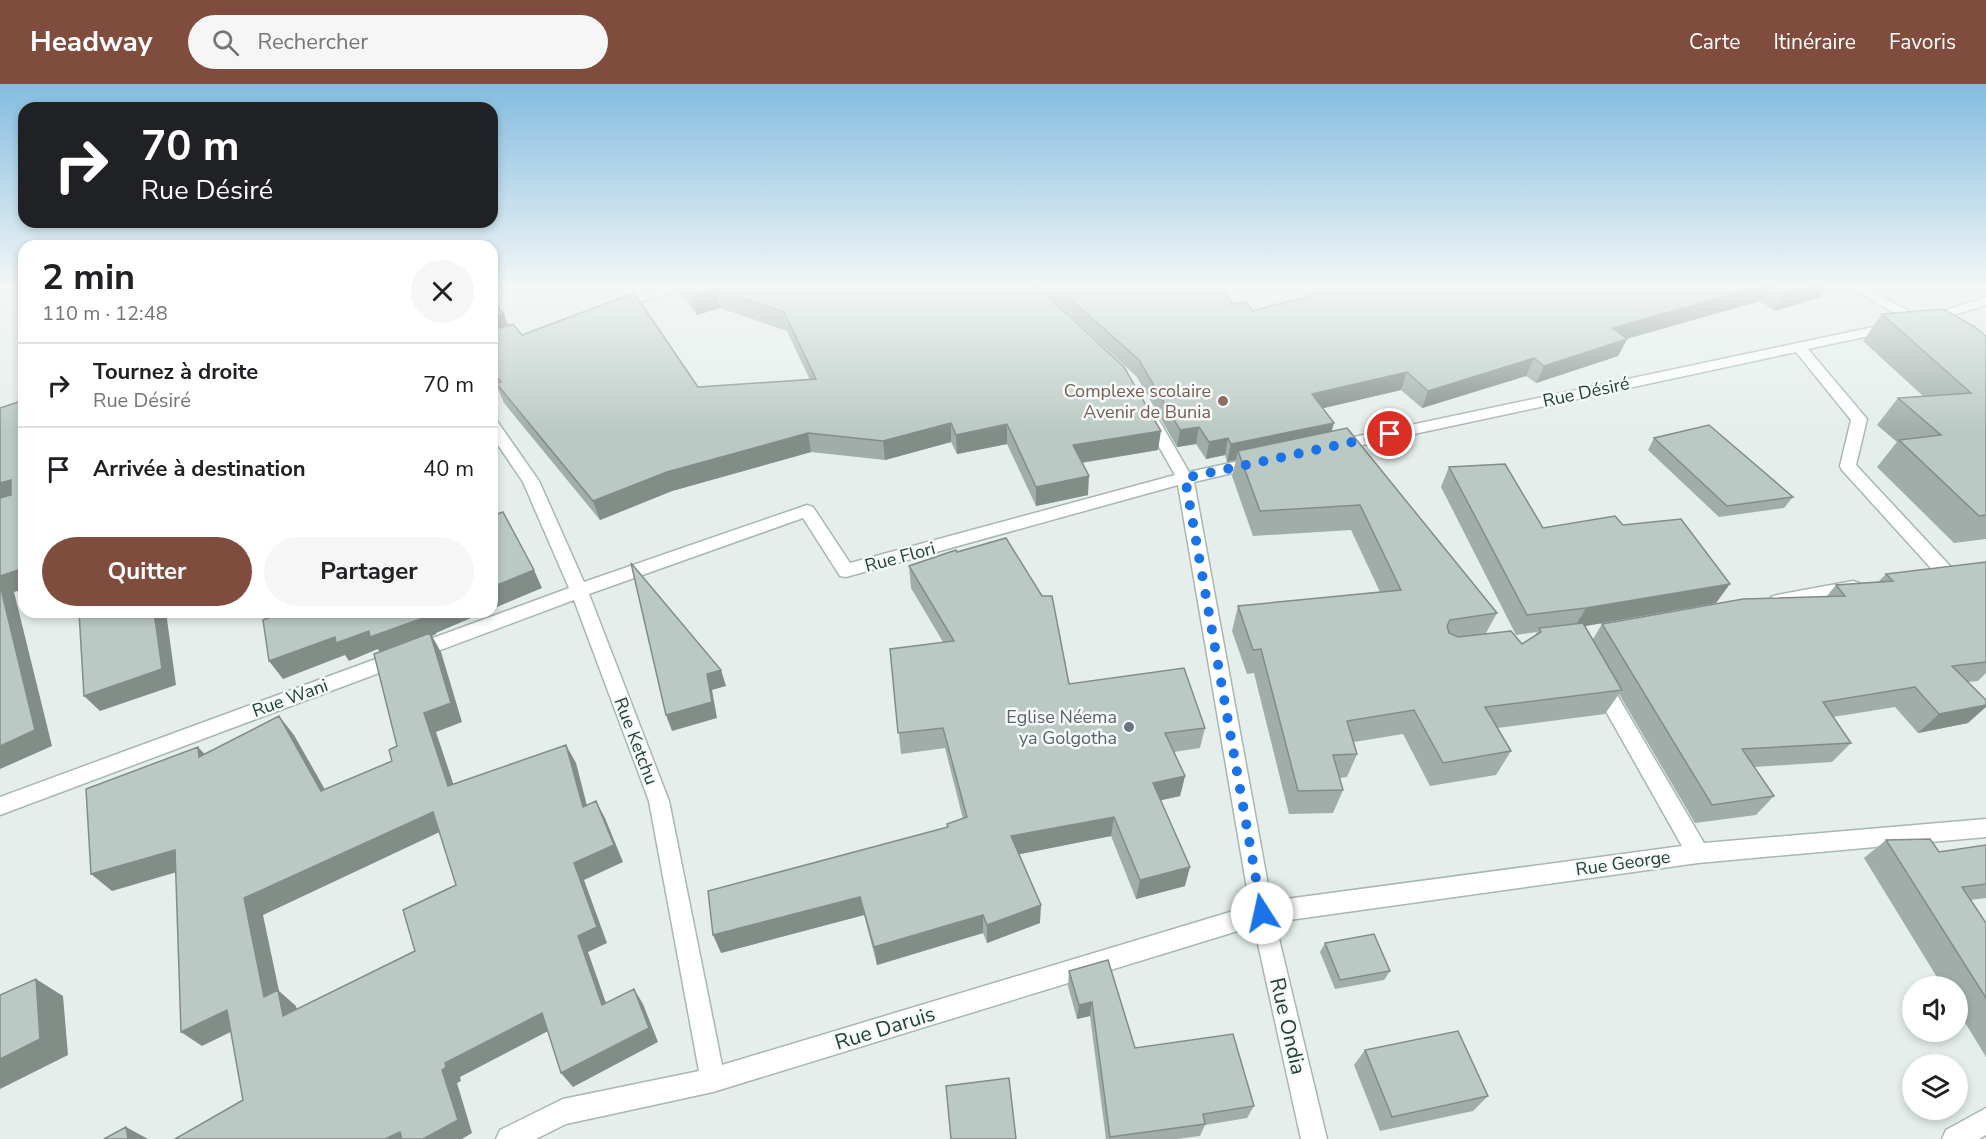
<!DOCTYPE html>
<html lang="fr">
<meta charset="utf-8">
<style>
:root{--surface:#fff;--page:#f6f6f6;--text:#202124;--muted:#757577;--line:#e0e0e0;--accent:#804c3e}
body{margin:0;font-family:"Nunito Sans",sans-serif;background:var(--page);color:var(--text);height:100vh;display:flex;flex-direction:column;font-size:22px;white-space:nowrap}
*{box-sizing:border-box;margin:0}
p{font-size:20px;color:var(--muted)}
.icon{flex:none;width:33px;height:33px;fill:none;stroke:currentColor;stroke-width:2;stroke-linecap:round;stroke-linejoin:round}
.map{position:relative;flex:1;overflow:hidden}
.panel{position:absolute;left:18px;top:156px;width:480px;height:378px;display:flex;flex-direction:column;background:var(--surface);border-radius:18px;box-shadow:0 3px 9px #0003}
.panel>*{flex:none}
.guide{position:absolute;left:18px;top:18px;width:480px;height:126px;border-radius:18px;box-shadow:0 3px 9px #0003;background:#202124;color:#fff;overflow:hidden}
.buttons{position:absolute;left:1902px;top:892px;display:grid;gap:12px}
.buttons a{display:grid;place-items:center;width:66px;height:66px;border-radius:50%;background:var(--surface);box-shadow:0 3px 9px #0003;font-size:30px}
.pin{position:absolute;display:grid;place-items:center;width:51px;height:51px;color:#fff;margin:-26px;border:3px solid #fff;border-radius:50%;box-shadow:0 2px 6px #0007}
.me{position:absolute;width:66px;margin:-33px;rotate:350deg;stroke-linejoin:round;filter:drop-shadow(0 0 4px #0008)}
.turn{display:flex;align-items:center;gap:21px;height:126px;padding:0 24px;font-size:27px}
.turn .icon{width:78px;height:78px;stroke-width:2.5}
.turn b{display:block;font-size:42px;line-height:51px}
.round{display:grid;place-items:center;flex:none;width:63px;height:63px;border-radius:32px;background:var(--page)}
.summary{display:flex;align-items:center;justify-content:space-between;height:102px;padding:0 24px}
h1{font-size:36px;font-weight:700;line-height:45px}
.button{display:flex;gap:12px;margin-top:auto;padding:12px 24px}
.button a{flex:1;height:69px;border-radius:36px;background:var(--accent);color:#fff;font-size:24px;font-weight:700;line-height:69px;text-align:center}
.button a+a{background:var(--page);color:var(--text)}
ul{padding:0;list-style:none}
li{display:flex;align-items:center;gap:18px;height:84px;padding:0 24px;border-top:2px solid var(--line)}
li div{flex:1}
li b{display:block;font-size:22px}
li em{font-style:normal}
header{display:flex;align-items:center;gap:36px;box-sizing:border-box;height:84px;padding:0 30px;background:var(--accent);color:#fff}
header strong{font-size:28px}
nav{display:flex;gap:33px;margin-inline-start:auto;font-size:21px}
.search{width:420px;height:54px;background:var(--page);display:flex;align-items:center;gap:15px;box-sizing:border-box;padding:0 21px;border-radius:33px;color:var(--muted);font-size:22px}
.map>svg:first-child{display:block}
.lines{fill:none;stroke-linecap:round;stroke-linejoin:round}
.minor-casing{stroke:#a7b7b1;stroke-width:3}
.minor{fill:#fff;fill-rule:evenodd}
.wall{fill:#a0ada8}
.shaded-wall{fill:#828d88}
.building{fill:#bac9c3;stroke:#828d88;stroke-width:1.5;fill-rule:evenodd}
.route{stroke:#1a73e8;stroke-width:10;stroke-dasharray:0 18}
.education-dot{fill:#8d6e63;stroke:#f6faf8;stroke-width:2}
.worship-dot{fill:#6b7280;stroke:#f6faf8;stroke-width:2}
.labels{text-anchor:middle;stroke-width:5;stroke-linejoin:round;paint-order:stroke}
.education-label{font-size:18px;fill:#785e54;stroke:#f6faf8;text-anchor:end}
.street-label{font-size:18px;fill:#234139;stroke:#f6faf8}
.worship-label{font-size:18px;fill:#5b616d;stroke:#f6faf8;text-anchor:end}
.near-street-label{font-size:21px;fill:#234139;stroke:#f6faf8}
</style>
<header>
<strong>Headway</strong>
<div class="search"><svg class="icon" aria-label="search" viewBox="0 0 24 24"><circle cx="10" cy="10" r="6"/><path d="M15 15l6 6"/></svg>Rechercher</div>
<nav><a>Carte</a><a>Itinéraire</a><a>Favoris</a></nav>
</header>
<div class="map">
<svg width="1986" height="1055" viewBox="0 0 1986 1055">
<rect width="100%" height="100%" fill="#e5eeea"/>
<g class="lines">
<g class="minor-casing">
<path id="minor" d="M667,202H687L685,205L616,225L609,221L611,218Z
M1021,202H1034L1056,222L1049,226L1044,225Z
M1847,202H1863L1921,234L1986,213V221L1927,239L1926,243L1921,244Z
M1892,239L1899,243L1897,246L1808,265L1867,335L1856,381L1951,483L1954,488L1951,493L1945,494L1939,493L1842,386L1840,382L1851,336L1796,268L1335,367L1327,362L1335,357Z
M1148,324L1153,326L1189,388L1258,373L1264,374L1266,378L1264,382L1258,383L1194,398L1271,817L1682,762L1590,599L1593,594L1600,591L1607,594L1704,759L1986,735V753L1698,779L1275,838L1327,1055H1301L1254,842L713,1008L566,1040L536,1055H496L500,1046L563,1015L699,987L649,717L574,516L0,731V713L569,504L523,398L492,352V336L497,337L539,397L584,498L807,421L813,423L850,479L1175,391L1140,329ZM1178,401L1250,822L722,981L669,717L589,510L803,434L840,492L846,493Z
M1853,497L1859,499L1862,504L1859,509L1777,525L1771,523L1768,518L1771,513L1777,511Z
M1986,1024V1051L1979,1055H1942L1946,1046Z"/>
</g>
<use href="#minor" class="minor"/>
</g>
<path class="wall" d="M678,202H1016L1021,210L1158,366L1082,379L1088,411L1036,422L1007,360L957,370L951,358L885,376L811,368L672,407L600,436L504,319L496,300L492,294V216L509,242L522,251L698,303L810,296L787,247L720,224L697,231L680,209Z
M1049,202H1221L1232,220L1252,227L1347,202H1828L1820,213L1775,227L1760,217L1627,255L1618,272L1536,299L1526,292L1422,324L1401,306L1323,324L1332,347L1497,529L1486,549L1522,560L1535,552L1537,548L1516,551L1441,403L1449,383L1543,444L1623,441L1716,519L1585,542L1593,555L1602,540L1826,513L1836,501L1878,498L1886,490L1986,478V589L1978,597L1968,598V639L1918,649L1895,623L1833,633L1851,659L1832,678L1754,683L1774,712L1756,731L1695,739L1619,610L1605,630L1497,644L1511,667L1496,691L1430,702L1403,650L1354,658L1357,670L1347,693L1340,694L1343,706L1333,729L1289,730L1254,589L1247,590L1232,547L1238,522L1380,508L1351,446L1253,452L1232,392L1236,376L1227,378L1225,371L1206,375L1196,360L1177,363L1137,293L1049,212Z
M1882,230L1986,252V455L1954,459L1877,383L1897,358L1877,341L1898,314L1923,312L1863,257Z
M1654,354L1793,413L1784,424L1719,433L1648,366Z
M909,482L1069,600L1205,644L1200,664L1174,668L1185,692L1180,712L1160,716L1185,802L1136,815L1111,752L1019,770L1040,839L987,859L983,849L877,881L864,831L721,869L947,744V740L963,735L945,664L901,670L890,565L943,558L911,504Z
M1886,756L1939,768L1986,761V814L1970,816L1986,839V973L1958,927V903H1943L1864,774Z
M1325,859L1390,887L1384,896L1335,905L1320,868Z
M1069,887L1135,964L1254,1022L1247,1034L1205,1041L1200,1052L1177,1055H1106L1090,932L1077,935L1068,902Z
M1365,966L1488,1012L1473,1027L1380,1047L1354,981Z"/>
<path class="shaded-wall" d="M1763,202H1769L1760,217L1604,261L1612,244Z
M1813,202H1828L1820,213L1775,227L1785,209Z
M716,205L720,224L697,231L693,212Z
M504,230L511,249L492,255V234Z
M1627,255L1618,272L1536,299L1544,282Z
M1534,274L1526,292L1422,324L1428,307Z
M1407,288L1401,306L1307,328L1312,310Z
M951,339V358L885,376L883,357Z
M1334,339L1329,356L1238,367L1236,376L1227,378L1231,360Z
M1007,340V360L957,370L956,351Z
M1199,343L1196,360L1177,363L1180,346Z
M1161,347L1158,366L1072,380L1073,361Z
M808,349L811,368L672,407L600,436L593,417L667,388Z
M1228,354L1225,371L1206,375L1209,358Z
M1089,392L1088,411L1036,422V403Z
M11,396L24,411L0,419V399Z
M24,484V505L14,508L52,662L0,685V492Z
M534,486L542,504L492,525V503Z
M1730,500L1716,519L1574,544L1586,524Z
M154,528H166L176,601L100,627L84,612Z
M432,528H485L436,549V550L432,552L441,568L462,638L436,648L460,720L448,702L378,565L349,577L345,571L283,595L269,577L335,553L369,547L425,531Z
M721,586L726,602L712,606L717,634L672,647L666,631L707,590Z
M1986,621V623L1968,639L1918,649L1939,630Z
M279,632L294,651L336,725L321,707Z
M566,661L576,679L592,741L583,723Z
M198,663L215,681L199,673Z
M1185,692L1180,712L1149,719L1153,699Z
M596,717L605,734L623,778L584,796L607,859L588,868L612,936L602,921L578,852L574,779Z
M433,728L446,745L263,831L279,907L296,922L301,947L283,932L264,913L244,814Z
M1114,733L1111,752L1011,772V752Z
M175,766L194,783L112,807L91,790Z
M1190,783L1185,802L1136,815L1140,796Z
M860,813L864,831L721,869L713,851Z
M1041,821L1040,839L987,859V841Z
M983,831V849L877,881L874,863Z
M36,895L63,912L68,971L0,1005V975Z
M634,905L643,920L658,958L573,1003L561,989Z
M1092,918L1090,932L1077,935L1079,921Z
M227,926L247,940L202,962L181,948Z
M542,929L554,944L460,993L461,997L457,999L472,1049L462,1055H423L442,986L445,979Z
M126,1043L148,1055H128Z
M400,1048L410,1055H385Z"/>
<path class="building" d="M684,202H1016L1021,210L1037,202L1124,283L1161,347L1073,361L1089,392L1036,403L1007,340L956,351L951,339L883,357L808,349L667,388L593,417L496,299L501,298L492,286V246L513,240L522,251L634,209L698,303L816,295L784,228L716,205L693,212Z
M1056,202H1221L1224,205L1232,220L1247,218L1252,227L1347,202H1763L1612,244L1627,255L1544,282L1534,274L1428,307L1407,288L1312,310L1334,339L1231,360L1228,354L1209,358L1199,343L1180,346L1139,276Z
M1773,202H1813L1785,209Z
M492,216L504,230L492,234Z
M1943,225L1975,243L1986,252V431L1979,432L1899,356L1941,351L1898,314L1971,309L1882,230Z
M24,316V484L0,492V414L11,411V396L0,399V324Z
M1709,341L1793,413L1727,422L1654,354Z
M1347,344L1497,529L1450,536L1447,542L1449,549L1458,553L1511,547L1522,560L1541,548L1539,544L1583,539L1622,606L1485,623L1511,667L1443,679L1414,626L1347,637L1357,670L1333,671L1343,706L1298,707L1261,565L1253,566L1238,522L1401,506L1360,421L1260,427L1238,367Z
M1505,380L1543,444L1615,432L1623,441L1681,435L1730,500L1586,524L1527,531L1449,383Z
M503,428L534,486L492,503V432Z
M1006,454L1042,512H1052L1069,600L1184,584L1205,644L1165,649L1185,692L1153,699L1190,783L1140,796L1114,733L1011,752L1041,821L987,841L983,831L874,863L860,813L713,851L708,807L948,743L947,740L967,733L943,644L898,649L890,565L954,557L909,482L956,466L957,468Z
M1986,478V578L1952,582L1986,616V621L1939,630L1915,603L1823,618L1851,659L1742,665L1774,712L1712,721L1602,540L1743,515L1845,512L1836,501L1893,497L1886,490Z
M631,479L721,586L707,590L712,618L666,631Z
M0,501L35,646L0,662Z
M79,528H154L162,585L84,612Z
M285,528H432L425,531L426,533L370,553L369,547L336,559L335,553L269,577L263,536Z
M430,549L451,619L424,629L448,702L566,661L583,723L596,717L614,761L574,779L597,843L578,852L602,921L634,905L649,944L561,989L542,929L445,979L446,983L442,986L458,1036L423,1055H402L400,1048L385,1055H175L243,1016L227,926L181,948L175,766L91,790L86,705L198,663L199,673L279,632L321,707L392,677L389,666L397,662L374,570ZM433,728L456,801L403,826L415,867L283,932L278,906L264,913L244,814Z
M1930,755L1939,768L1986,761V800L1962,803L1986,839V914L1886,756Z
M1374,850L1390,887L1340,896L1325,859Z
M1108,876L1135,964L1233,950L1254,1022L1203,1030L1205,1040L1110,1053L1092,918L1079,921L1069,887Z
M36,895L40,955L0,975V911Z
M1458,947L1488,1012L1392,1033L1365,966Z
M1009,994L1016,1055H951L946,1002Z
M126,1043L128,1055H104Z"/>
<linearGradient id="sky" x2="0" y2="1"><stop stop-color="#83bce0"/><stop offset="0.58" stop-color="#f3f7f6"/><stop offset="1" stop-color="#f3f7f6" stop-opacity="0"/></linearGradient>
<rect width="1986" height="349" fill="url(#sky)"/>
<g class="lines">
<path class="route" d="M1262,829L1185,394L1390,350"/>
</g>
<circle class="education-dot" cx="1223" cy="317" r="6"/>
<circle class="worship-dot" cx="1129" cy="643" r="6"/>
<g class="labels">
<g class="education-label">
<text x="1211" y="313">Complexe scolaire<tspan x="1211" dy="21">Avenir de Bunia</tspan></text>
</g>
<g class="street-label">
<text transform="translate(1586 308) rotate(-12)" y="6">Rue Désiré</text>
<text transform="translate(900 473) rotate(-15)" y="6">Rue Flori</text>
<text transform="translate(290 614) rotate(-20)" y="6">Rue Wani</text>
<text transform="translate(636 657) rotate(69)" y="6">Rue Ketchu</text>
<text transform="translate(1623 779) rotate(-8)" y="6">Rue George</text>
</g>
<g class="worship-label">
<text x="1117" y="639">Eglise Néema<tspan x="1117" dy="21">ya Golgotha</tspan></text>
</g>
<g class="near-street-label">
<text transform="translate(1288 942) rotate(77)" y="7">Rue Ondia</text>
<text transform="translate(885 944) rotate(-17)" y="7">Rue Daruis</text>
</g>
</g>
</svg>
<div class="buttons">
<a><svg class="icon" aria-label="sound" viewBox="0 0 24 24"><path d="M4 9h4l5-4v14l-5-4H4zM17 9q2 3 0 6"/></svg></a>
<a><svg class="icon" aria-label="layers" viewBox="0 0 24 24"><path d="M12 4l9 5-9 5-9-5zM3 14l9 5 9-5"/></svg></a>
</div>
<div class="pin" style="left:1390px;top:350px;background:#d93025"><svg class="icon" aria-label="arrive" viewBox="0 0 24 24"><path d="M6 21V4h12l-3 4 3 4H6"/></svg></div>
<svg class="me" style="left:1262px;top:829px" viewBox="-20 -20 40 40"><circle r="19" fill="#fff"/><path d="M0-13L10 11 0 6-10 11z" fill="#1a73e8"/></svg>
<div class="guide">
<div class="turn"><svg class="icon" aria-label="right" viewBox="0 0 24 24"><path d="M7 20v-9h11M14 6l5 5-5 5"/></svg><div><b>70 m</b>Rue Désiré</div></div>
</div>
<section class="panel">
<div class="summary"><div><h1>2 min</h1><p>110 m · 12:48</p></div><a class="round"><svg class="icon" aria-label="close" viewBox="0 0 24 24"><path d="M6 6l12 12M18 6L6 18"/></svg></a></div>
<ul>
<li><svg class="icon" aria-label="right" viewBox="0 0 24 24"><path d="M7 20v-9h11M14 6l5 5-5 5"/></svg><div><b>Tournez à droite</b><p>Rue Désiré</p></div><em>70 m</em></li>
<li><svg class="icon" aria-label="arrive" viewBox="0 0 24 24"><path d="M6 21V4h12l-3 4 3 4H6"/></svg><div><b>Arrivée à destination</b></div><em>40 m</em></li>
</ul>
<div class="button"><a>Quitter</a><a>Partager</a></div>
</section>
</div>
